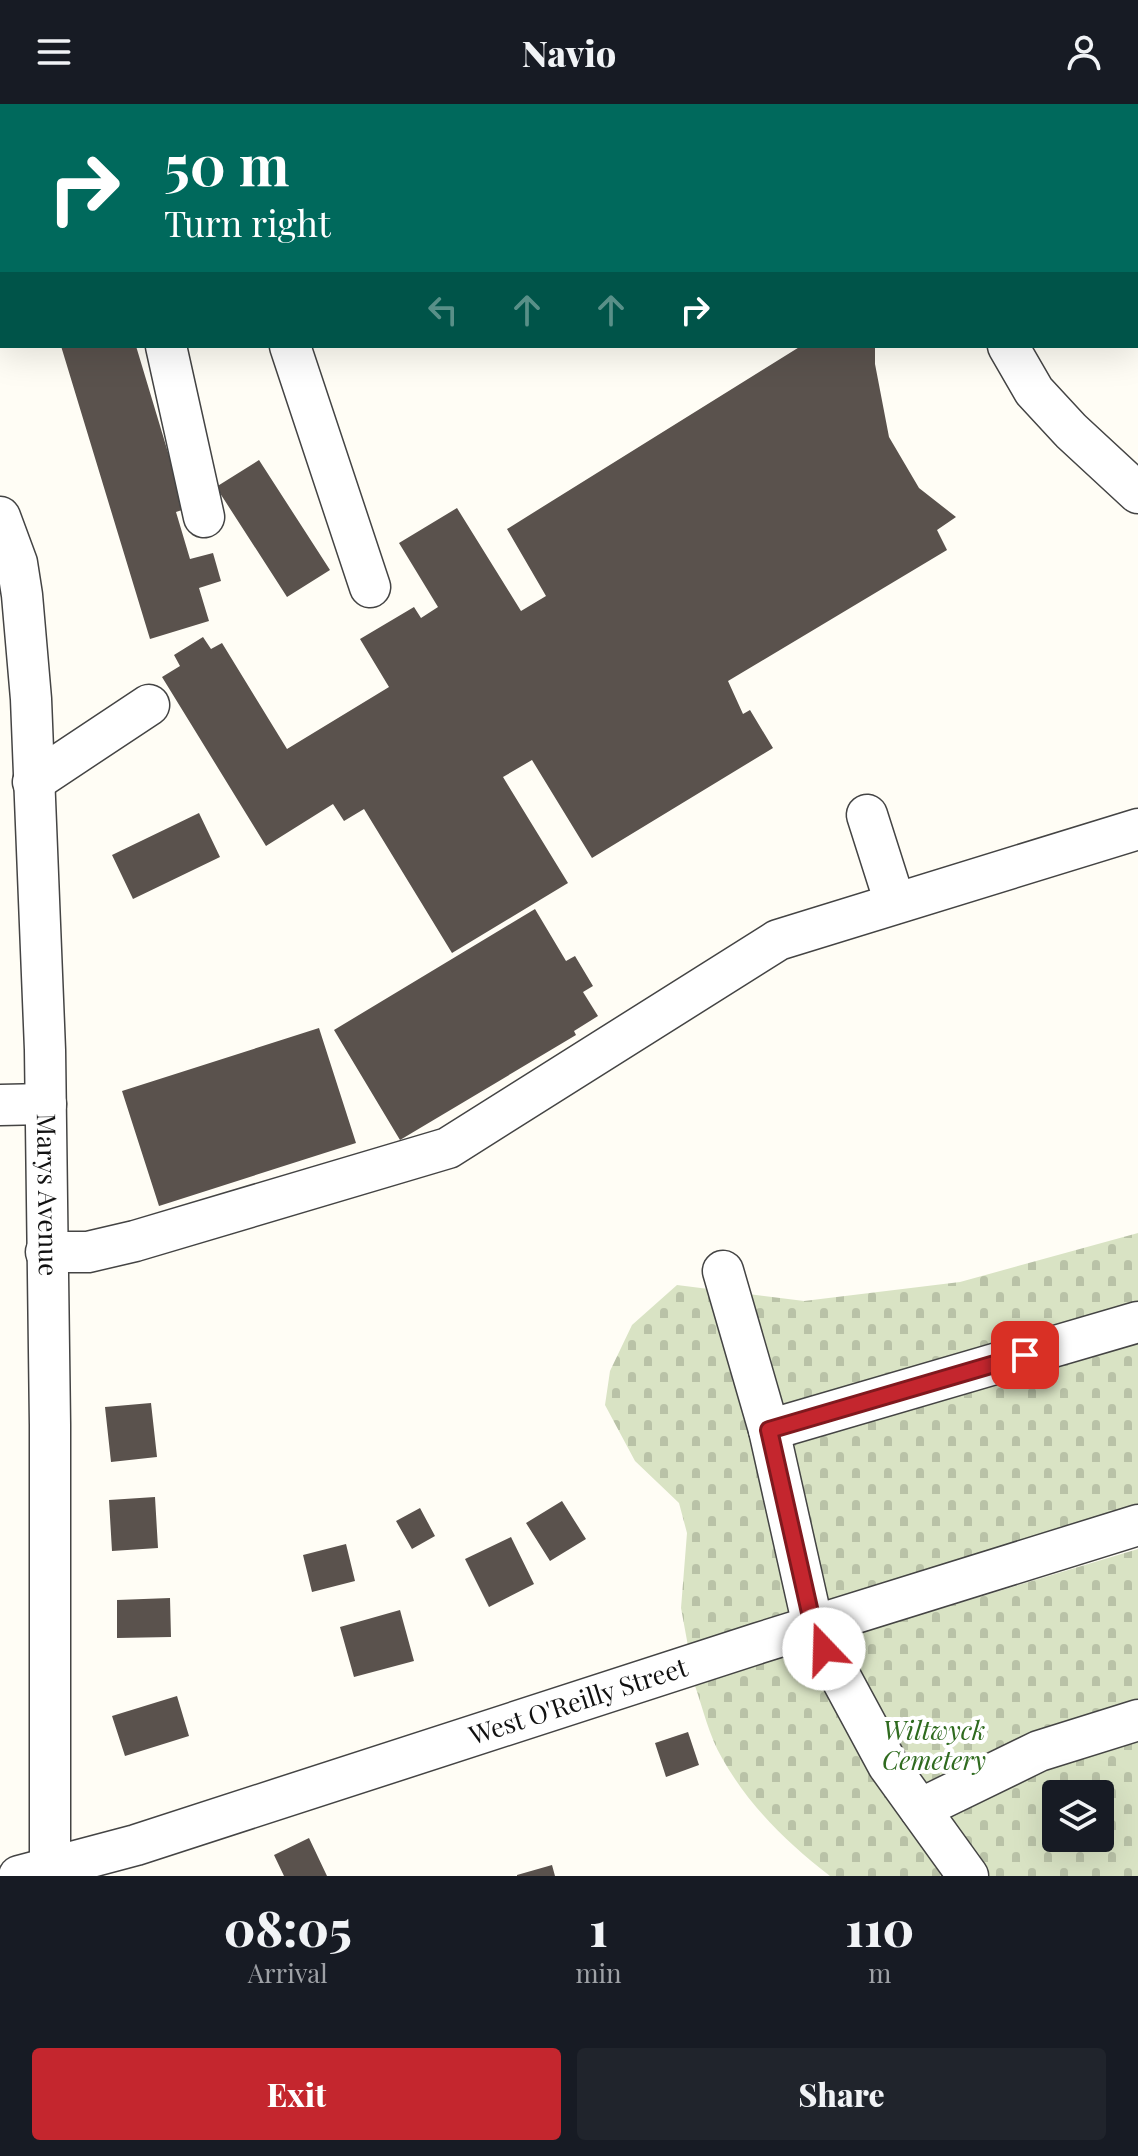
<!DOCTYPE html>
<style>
:root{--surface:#171b24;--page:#20242c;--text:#f1f3f6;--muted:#9ea1a6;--accent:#c4262e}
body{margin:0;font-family:"Playfair Display",serif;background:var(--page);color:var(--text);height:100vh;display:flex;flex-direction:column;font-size:30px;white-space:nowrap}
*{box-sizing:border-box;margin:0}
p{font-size:26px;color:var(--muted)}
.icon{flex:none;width:44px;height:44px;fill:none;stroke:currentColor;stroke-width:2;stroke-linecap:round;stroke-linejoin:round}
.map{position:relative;height:1772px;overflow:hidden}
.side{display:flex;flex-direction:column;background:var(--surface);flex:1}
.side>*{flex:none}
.banner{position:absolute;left:0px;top:0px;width:1138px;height:244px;box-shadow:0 8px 32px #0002;background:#00695c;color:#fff;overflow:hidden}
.fabs{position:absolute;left:1042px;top:1676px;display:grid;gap:16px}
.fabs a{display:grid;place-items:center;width:72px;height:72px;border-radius:8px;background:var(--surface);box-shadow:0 8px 32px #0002;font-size:40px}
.pin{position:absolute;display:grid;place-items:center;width:68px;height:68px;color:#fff;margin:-34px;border-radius:16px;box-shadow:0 4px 12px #0006}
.me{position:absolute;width:88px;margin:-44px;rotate:339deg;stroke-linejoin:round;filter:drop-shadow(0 0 6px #0008)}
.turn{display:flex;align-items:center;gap:28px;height:168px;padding:0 32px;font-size:36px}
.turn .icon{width:104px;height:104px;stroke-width:2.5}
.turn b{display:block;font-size:56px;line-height:68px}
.lanes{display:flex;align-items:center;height:76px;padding:0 32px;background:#0003;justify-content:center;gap:40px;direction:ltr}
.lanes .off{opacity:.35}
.eta{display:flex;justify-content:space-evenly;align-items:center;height:136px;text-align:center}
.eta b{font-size:48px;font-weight:800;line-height:56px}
.primary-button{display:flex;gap:16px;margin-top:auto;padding:16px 32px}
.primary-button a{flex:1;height:92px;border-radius:8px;background:var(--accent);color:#fff;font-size:32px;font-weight:800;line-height:92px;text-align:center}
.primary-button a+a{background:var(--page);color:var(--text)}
header{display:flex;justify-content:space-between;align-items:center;height:104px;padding:0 32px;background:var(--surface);font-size:36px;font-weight:800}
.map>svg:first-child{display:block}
.cemetery{fill:url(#cemetery-stones);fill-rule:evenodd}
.building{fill:#5a524d}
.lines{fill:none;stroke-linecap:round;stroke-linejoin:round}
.minor-casing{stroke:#444;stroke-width:43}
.minor{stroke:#fff;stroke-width:40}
.route-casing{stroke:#7f191e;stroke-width:20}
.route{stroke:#c4262e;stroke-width:14}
.labels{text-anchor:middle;stroke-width:8;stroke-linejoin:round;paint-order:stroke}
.street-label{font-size:26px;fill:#111;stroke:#fff}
.park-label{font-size:26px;font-style:italic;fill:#2f6b1f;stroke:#fff}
</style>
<header><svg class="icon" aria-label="menu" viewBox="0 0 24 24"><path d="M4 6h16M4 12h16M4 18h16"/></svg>Navio<svg class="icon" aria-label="person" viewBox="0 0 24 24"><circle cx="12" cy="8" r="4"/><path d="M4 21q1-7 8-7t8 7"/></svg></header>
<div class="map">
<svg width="1138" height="1772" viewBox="0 0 1138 1772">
<defs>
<pattern id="cemetery-stones" width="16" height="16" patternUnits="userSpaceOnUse" patternTransform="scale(2)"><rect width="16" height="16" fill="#d9e3c4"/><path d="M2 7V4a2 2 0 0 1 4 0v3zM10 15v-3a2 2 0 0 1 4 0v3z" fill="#b9c2a7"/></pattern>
</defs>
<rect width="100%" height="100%" fill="#fffdf5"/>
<path class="cemetery" d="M1138,1129V1403L688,1542L681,1504L687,1429L679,1399L635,1357L605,1301L610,1267L632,1221L677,1181L804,1197L960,1178Z
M1138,1445V1772H830C787,1739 749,1702 722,1654C709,1632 703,1604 694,1579ZM1056,1690H1100V1734H1056Z"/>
<path class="building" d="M61,242H136L185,405L176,408L190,455L213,449L221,477L199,484L209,517L150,535Z
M801,242H875V260L889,333L919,384L956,413L937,426L947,446L728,577L743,610L750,606L773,644L592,754L532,656L503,673L568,779L452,849L364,705L344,717L333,700L266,742L162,573L180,562L174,551L203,533L211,545L222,539L287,645L389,583L360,535L414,503L421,514L438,503L399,439L457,404L521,507L546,492L507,425Z
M259,356L330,466L287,493L216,383Z
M199,709L220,753L133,795L112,751Z
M535,805L566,857L575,852L593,882L583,888L598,912L574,927L576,931L400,1036L334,926Z
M319,924L356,1039L159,1102L122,987Z
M151,1299L157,1353L111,1358L105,1303Z
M155,1393L158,1444L112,1447L109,1396Z
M562,1397L586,1435L550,1457L526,1419Z
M420,1404L435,1432L412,1445L396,1417Z
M511,1433L534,1480L489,1503L465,1455Z
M346,1440L355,1477L312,1488L303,1451Z
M170,1494L171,1533L117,1534V1496Z
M400,1506L414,1557L354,1573L340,1523Z
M177,1592L189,1632L125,1652L112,1612Z
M688,1628L699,1661L666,1673L655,1639Z
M309,1734L327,1772H284L274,1751Z
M552,1761L555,1772H517V1771Z"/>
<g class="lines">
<g class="minor-casing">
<g id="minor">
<path d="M0,199H2"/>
<path d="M166,242L204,413"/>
<path d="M290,242L370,483"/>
<path d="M1008,242L1034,287L1071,327L1138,389"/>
<path id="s1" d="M0,413L17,459L22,491L31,595L45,946L50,1321V1772"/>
<path d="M33,678L149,601"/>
<path d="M867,711L895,799"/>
<path d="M0,1001L46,1000"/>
<path d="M46,1148H88L135,1137L448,1044L778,836L1138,725"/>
<path d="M723,1167L769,1326"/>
<path d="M920,1705L1039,1647L1138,1616"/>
<path id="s2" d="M19,1772L136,1741L759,1539L1138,1421"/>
<path d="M968,1772L888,1661L813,1522L769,1326L1138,1218"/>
</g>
</g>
<use href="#minor" class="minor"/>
</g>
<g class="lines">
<g class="route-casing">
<path id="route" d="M824,1545L813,1522L769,1326L1025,1251"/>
</g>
<use href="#route" class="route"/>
</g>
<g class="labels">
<g class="street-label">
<text dy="9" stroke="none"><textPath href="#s1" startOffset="682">Marys Avenue</textPath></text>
<text dy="9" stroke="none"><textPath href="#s2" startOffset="586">West O'Reilly Street</textPath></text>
</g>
<g class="park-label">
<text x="934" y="1636">Wiltwyck<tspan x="934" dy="30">Cemetery</tspan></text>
</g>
</g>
</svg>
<div class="fabs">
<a><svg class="icon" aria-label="layers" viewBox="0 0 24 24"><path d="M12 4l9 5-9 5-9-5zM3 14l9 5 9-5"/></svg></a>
</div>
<div class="pin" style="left:1025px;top:1251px;background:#d93025"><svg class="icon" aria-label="arrive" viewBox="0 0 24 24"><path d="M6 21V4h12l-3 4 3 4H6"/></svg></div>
<svg class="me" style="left:824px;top:1545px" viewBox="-20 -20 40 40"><circle r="19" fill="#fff"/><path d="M0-13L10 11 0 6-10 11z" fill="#c4262e"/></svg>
<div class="banner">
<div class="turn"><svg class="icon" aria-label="right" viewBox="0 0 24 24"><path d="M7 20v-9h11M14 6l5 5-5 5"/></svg><div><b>50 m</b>Turn right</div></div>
<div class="lanes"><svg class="icon off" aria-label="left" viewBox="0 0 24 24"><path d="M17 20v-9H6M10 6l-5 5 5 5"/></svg><svg class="icon off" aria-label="ahead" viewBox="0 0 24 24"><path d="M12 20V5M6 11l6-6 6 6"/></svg><svg class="icon off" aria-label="ahead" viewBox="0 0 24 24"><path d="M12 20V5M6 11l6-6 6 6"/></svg><svg class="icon" aria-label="right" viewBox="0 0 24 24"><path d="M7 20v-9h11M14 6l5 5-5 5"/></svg></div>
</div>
</div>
<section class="side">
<div class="eta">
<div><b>08:05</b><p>Arrival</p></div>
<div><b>1</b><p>min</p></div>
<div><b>110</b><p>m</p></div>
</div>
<div class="primary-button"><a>Exit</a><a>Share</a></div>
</section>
